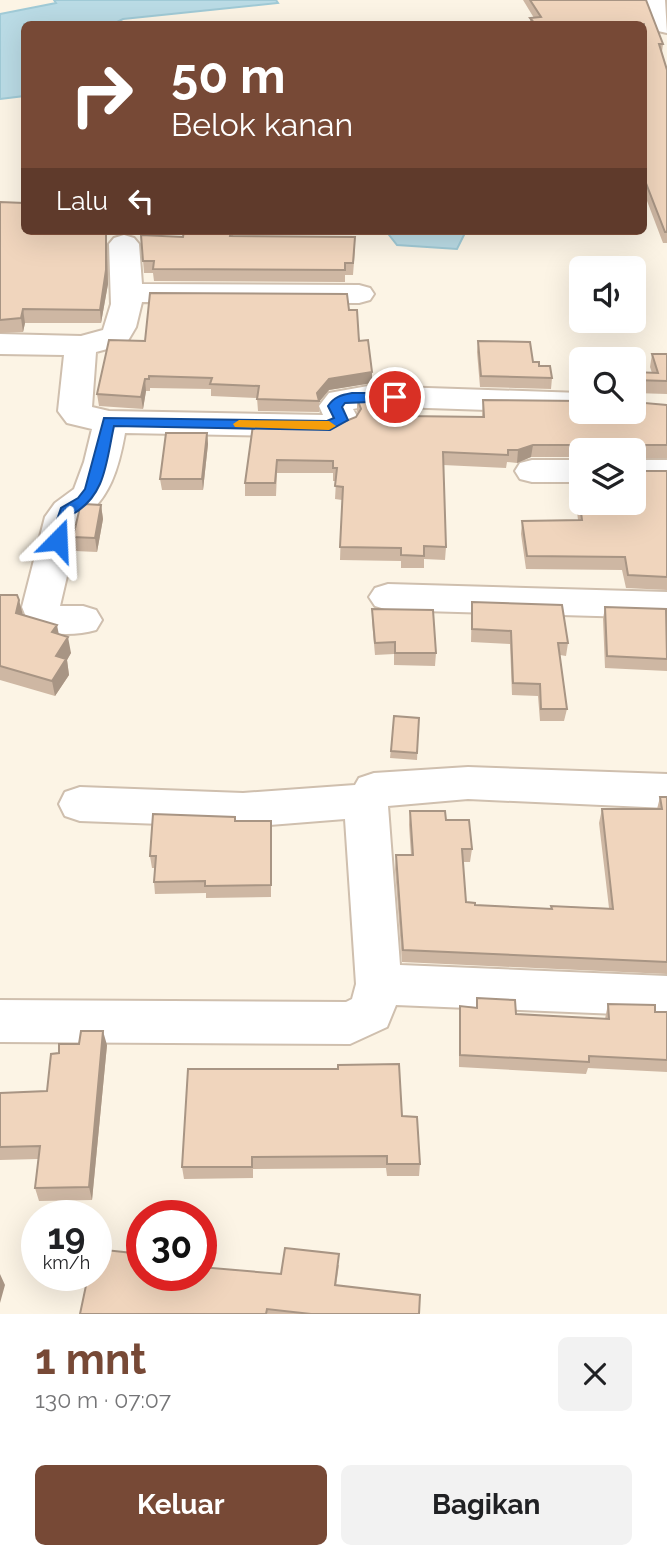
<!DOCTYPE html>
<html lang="id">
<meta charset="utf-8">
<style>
:root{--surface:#fff;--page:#f2f2f2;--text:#202124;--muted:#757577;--accent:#774936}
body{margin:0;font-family:Raleway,sans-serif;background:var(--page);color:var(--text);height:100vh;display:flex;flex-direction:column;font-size:26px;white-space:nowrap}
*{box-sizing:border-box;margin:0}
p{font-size:23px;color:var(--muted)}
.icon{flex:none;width:38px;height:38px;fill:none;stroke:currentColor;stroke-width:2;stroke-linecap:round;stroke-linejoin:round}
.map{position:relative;height:1314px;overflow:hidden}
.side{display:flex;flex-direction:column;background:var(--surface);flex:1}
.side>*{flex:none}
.guide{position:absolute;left:21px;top:21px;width:626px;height:214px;border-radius:10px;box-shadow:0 7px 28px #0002;background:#774936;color:#fff;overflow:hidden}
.buttons{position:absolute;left:569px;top:256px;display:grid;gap:14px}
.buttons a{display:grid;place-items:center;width:77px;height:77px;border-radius:10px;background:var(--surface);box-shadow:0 7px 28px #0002;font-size:35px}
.speed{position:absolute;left:21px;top:1200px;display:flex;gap:14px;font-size:35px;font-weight:700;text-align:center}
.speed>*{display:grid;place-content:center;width:91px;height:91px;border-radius:50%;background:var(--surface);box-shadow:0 7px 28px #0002;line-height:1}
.speed small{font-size:18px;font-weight:400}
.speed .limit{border:10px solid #d22;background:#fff;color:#111}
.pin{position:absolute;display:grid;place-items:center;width:60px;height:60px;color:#fff;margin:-30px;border:4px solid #fff;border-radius:50%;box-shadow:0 2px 7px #0007}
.me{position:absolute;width:77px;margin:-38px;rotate:21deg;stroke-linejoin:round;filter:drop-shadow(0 0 5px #0008)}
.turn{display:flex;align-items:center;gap:24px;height:147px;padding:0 35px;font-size:32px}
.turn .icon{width:91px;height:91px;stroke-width:2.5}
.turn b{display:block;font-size:49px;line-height:60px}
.then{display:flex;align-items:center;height:66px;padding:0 35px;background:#0003;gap:14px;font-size:26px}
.round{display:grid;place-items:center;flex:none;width:74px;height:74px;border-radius:10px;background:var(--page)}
.summary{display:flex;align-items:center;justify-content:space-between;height:119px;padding:0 35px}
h1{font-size:42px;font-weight:700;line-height:52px;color:var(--accent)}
.button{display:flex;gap:14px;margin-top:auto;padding:14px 35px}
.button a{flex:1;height:80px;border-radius:10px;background:var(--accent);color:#fff;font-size:28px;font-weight:700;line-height:80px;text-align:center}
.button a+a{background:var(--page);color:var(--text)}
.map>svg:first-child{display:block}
.water{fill:#badbe5;stroke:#a0cad6;stroke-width:2}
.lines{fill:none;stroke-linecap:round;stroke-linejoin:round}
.minor-casing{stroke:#cfbfae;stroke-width:4}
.minor{fill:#fff;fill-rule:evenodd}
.wall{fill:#ceb7a3}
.shaded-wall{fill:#a89584}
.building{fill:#f0d5bd;stroke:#a89584;stroke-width:2}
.route{fill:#1a73e8;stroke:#114b97;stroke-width:2}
.slow{fill:#f59e0b}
</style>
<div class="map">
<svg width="667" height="1314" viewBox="0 0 667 1314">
<rect width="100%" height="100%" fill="#fcf4e5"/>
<path class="water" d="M54,0H276L278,3L123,19L113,24H24V96L0,99V14L56,3Z
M386,231H466L457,249L397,245Z"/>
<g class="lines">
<g class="minor-casing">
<path id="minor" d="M641,0H665L667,33L658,31Z
M124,235L134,238L139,244L142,284L359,285L370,288L374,294L370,300L359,303L142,302L136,327L126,344L96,352L92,407L109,411L323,415L319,406L329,393L368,386L581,393V411H589L581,413L368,406L353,409L359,420L354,428L330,437L125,433C119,467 110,500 80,520L60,606H83L96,610L102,620L96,630C76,636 51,635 31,629L22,607L45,517L55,503L74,489L84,462L92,429L67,423L58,411L64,355L0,354V334L81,336L103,330L111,304L109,244L114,238Z
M532,460H581V482H532L520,479L515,471L520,463Z
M634,460H667V482H634Z
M388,584L667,592V618L388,610L375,606L369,597L375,588Z
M468,767L667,774V808L468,799L388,806L400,965L667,976V1016L396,1005L387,1027L350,1044L0,1042V1000L346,1002L352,999L356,984L345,819L243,827L80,821L65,816L59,804L65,792L80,787L243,793L355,785L359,778L374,773Z"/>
</g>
<use href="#minor" class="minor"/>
</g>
<path class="wall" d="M523,0H646L663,44L662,52L667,70V243H663L644,193V24H530V18H534Z
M0,202L24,231L107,242L108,284L101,323H25L23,332L0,333Z
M184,231H234L233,236L355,249L353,275H345V282L154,281L153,273H144L141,235L183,237Z
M349,310L372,372V383L329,390L319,402V412L258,411L257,398L211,396V389L150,388V391H146L143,409L99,406L97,394L145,341Z
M478,341L533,362L539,366L552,378L551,389L480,387L477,352Z
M652,354H667V394L634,393V397V372L652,373L650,367Z
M357,398L405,416L482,417L483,400L667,405V458H635V471H667V590L626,588L622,570L526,569L521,534L522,521L578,520L574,485L576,472L634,450H581V457H531L517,463L507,462L506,468L443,465L446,547L445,560L424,559V568H401V561L340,560L342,500L335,499L336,481H333V473H277L276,496H245V483L253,425L331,427L356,417L358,414L357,411Z
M207,433L208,444L203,490H162L160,479Z
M101,505L103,519L97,552L75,551L73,537Z
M0,595L22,615L59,635L71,653L67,660L69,675L55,696L0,680Z
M472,602L568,643L566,656L560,655L567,709L564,721H540L538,696L512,695L510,644L471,642Z
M605,607L667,614V671L605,668L603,619Z
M372,609L436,653L435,666L394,665V654L375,655L372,621Z
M394,716L419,718L417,760L390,758Z
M660,797H667V974L402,962L395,869L396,855H411L409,825L410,811L446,820L472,849L470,862H463L466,902L475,905L551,909V906L609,908L599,823L602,809H657Z
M235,821H271V897L206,898V893L155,894L154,882L155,868H152L150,856Z
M477,998L516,1014L605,1019L608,1004L655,1012H667V1072L588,1068L586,1074L459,1067V1019L460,1006L476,1007Z
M107,1045L92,1200L39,1201L35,1188L38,1159L0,1160V1093L47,1091L59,1053Z
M402,1116L420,1164L419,1176H387L386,1168L253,1169V1178L184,1179L182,1167Z
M339,1265L336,1286L419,1314H80L142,1276L281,1274Z"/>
<path class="shaded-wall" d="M106,231L107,242L108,284L101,323L100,310Z
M23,309L25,323L23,332L21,318Z
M372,372V383L329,390L319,402L317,393L329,379Z
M145,379L146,391L143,409L141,397Z
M207,433L208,444L203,490L202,479Z
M533,445L531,457L517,463L518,450Z
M101,505L103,519L97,552L95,538Z
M19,600L23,615L16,613Z
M57,625L60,640L52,632Z
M68,637L71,653L67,660L69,675L55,696L52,681L56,656Z
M103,1031L107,1045L92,1200L89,1187Z
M0,1274L5,1285L0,1303Z"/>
<path class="building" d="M530,0H646L663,44H659L667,70V232H665L644,178V24H535L530,18L541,17Z
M0,202L24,203V224L23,228H24V231H106V270L100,310L23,309L21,318L0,320Z
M184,231H231L230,236L355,237L353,263H345V270L153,269L154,261H143L141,235L183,237Z
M150,293L347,294L349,310H357L359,341L368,340L372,372L329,379L317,393L319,401L257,399L259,386L210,384L212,378L149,376V379H145L141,397L97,394L109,340L145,341Z
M478,341L530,342L533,362H539V366H550L552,378L481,376Z
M652,354H667V381L634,380V396V372L658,373Z
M368,396L403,397L405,416L484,417L483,400L581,401V411H634V402L667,405V445H635V471H667V577L628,575L625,557L527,556L522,521L582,520L576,472L581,470V502H634V450H586V447L583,445H533L518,450H508V455L443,452L446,547L424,546V556L401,555V548L340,547L343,487L335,486L337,468H333V461L277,460L275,483H245L253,425L331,427L356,417L361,409L357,398Z
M166,433H207L202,479H160Z
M84,504L101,505L95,538L73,537L80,507Z
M0,595H17L19,600L16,613L57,625L52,632L68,637L56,656L66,659L52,681L0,666Z
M472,602L562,605L568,643H558L567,709H541L540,684L513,683L511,631L472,629Z
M605,607L666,609L667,659L607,656Z
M372,609L433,610L436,653H395V642L375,643Z
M394,716L419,718L417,753L391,751Z
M660,797H667V962L403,950L396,855H413L410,811H445L446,820H469L472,849H462L466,902L475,903V905L552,909L551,906L613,909L602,809H662Z
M153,814L235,817V821H271V885L205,886V881L154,882L156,856H150Z
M477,998L515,1000L516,1014L609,1019L608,1004L655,1005V1012H667V1060L589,1056V1062L460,1055V1006L477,1008Z
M81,1031H103L89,1187L35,1188L40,1146L0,1147V1093L47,1091L51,1054L59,1053V1044H79Z
M399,1064L402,1116L417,1117L420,1164H387V1156L252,1157V1167H182L188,1069H338V1065Z
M285,1248L339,1254L335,1285L420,1295L419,1314H311L267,1309L266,1314H80L88,1276H96V1249L142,1254V1276H201V1267L281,1274Z"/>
<path class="route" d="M352,393H395L402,397L395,401L345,403L342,407L348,420L330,430L114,426C106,462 106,495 73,514L63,543L58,545L50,540L61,508L78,498L85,489L104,418L327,421L334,418L328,406C334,397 341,395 352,393Z"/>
<path class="slow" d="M239,420L329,421L336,426L329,430L235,427L233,424Z"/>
</svg>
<div class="buttons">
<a><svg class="icon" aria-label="sound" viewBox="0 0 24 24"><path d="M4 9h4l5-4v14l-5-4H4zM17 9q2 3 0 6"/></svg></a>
<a><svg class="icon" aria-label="search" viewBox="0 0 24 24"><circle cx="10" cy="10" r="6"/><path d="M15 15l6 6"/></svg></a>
<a><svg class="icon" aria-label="layers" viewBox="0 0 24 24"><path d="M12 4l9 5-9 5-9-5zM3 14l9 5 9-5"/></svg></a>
</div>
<div class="speed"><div>19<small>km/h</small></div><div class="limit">30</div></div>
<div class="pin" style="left:395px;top:397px;background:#d93025"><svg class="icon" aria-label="arrive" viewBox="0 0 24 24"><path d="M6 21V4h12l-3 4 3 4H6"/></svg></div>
<svg class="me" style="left:58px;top:540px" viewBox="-20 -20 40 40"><path d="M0-17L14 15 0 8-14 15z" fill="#1a73e8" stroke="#fff" stroke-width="4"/></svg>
<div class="guide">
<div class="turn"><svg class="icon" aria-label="right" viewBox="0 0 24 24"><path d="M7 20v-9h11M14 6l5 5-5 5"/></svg><div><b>50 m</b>Belok kanan</div></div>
<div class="then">Lalu<svg class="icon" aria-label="left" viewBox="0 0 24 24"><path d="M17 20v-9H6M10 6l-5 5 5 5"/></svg></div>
</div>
</div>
<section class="side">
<div class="summary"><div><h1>1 mnt</h1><p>130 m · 07:07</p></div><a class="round"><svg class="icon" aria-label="close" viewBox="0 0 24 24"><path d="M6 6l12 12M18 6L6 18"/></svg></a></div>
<div class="button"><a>Keluar</a><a>Bagikan</a></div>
</section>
